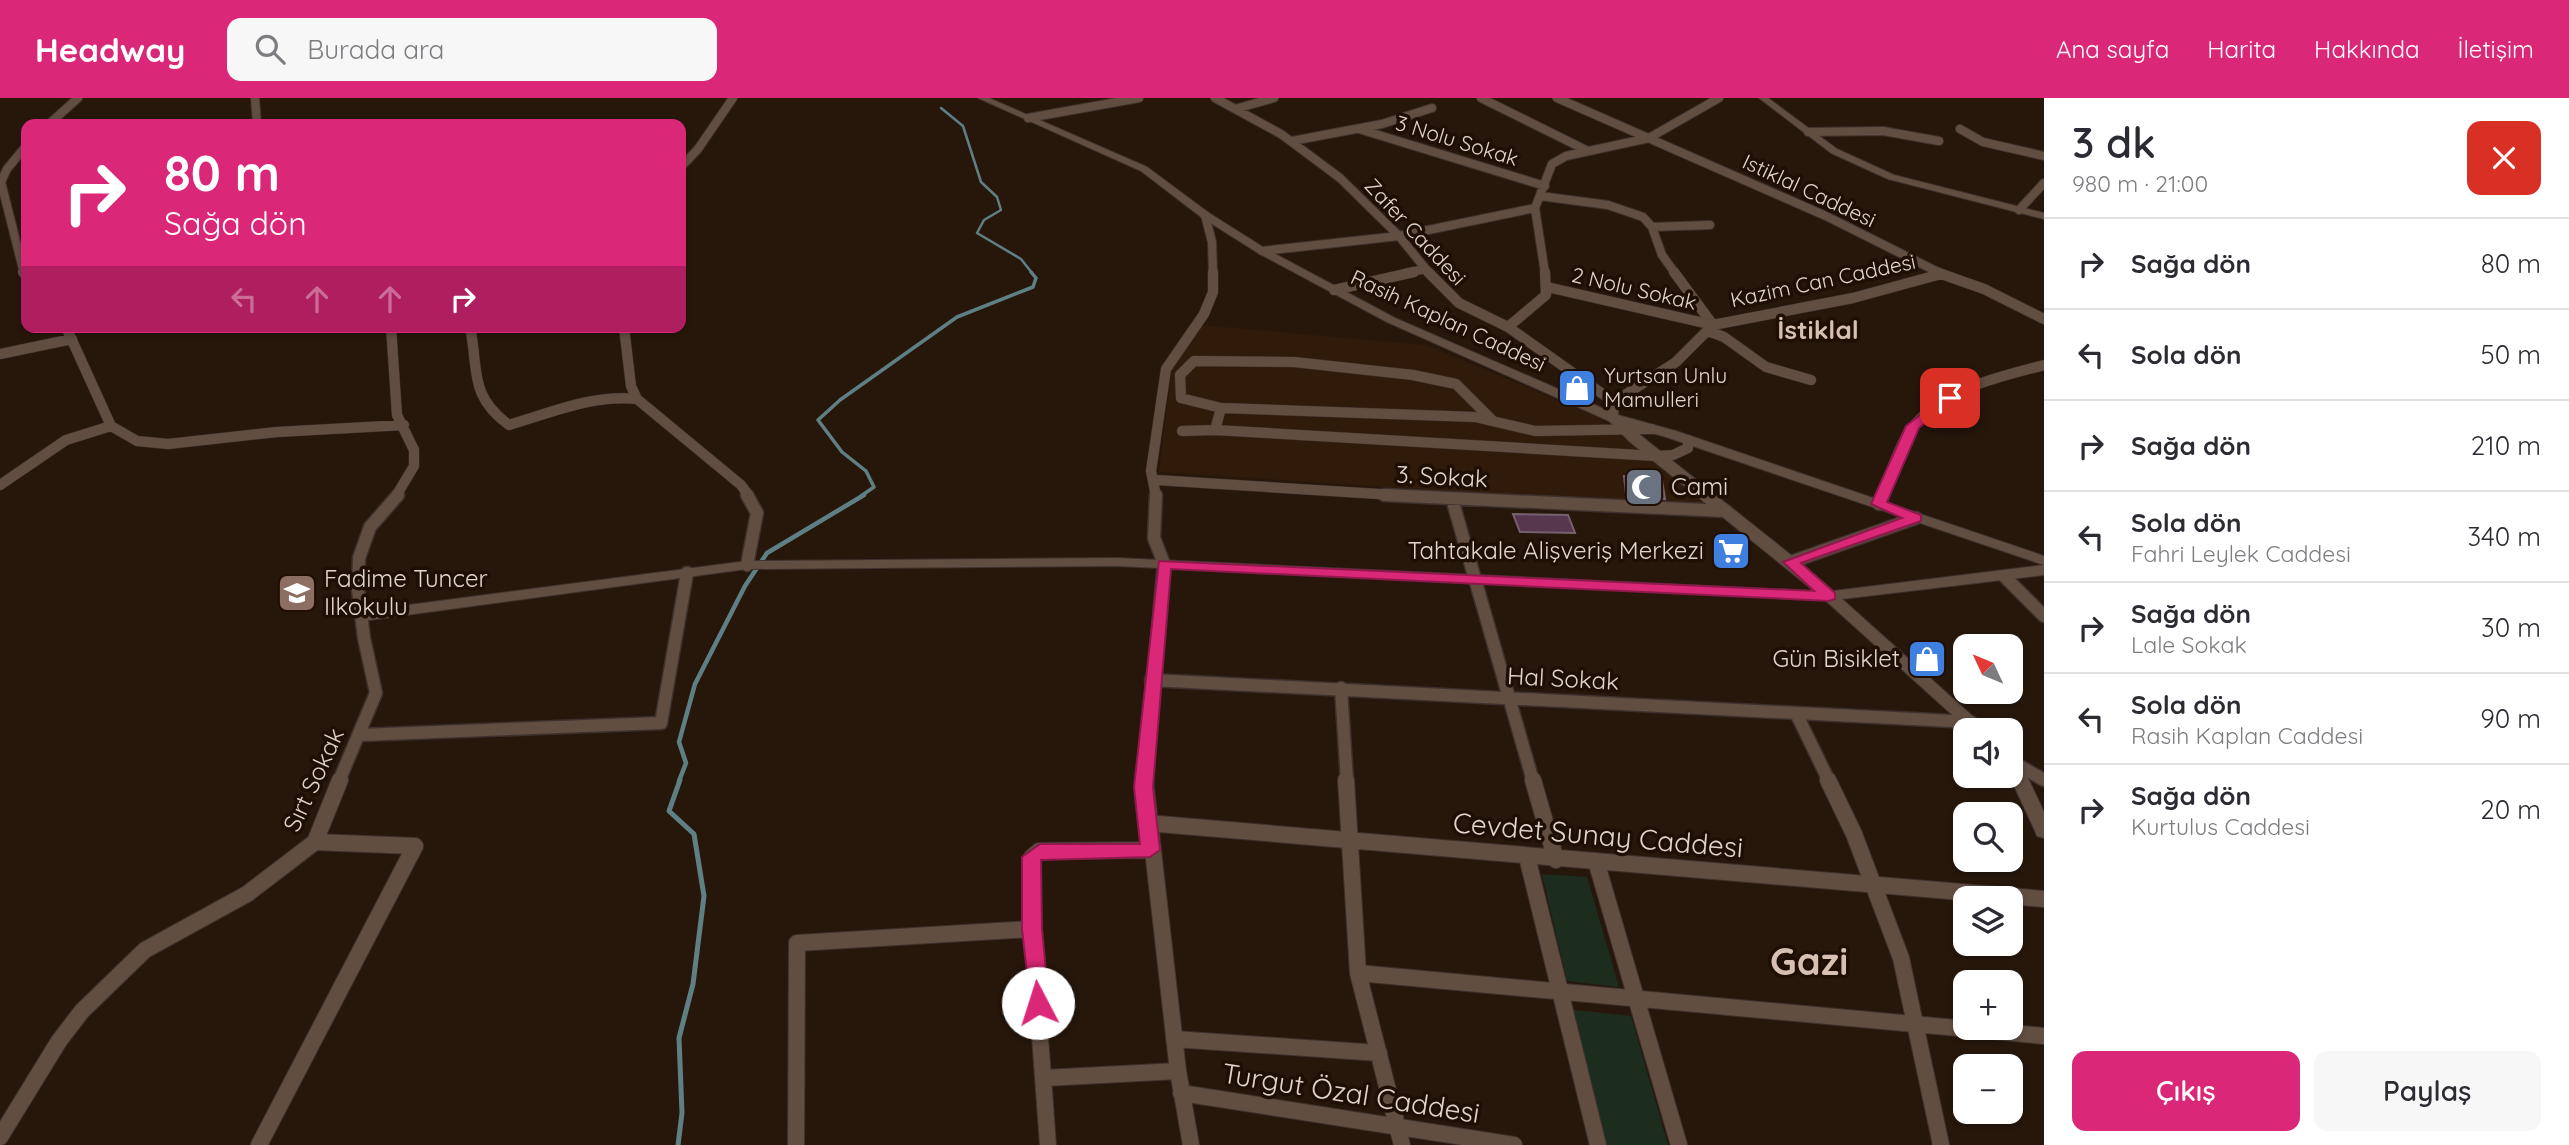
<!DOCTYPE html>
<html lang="tr">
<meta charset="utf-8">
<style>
:root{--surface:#fff;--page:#f7f7f7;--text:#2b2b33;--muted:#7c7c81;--line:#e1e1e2;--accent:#db2777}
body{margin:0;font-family:Quicksand,sans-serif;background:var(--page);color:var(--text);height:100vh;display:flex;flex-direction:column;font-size:26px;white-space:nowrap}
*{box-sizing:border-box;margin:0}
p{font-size:23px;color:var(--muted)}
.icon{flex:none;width:38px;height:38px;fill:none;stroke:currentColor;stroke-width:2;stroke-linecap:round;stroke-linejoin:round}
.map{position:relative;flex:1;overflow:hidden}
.details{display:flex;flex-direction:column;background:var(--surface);width:525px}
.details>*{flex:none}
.hud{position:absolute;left:21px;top:21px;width:665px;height:214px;border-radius:14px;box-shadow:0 2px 5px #0004;background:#db2777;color:#fff;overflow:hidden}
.needle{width:46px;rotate:314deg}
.tools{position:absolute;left:1953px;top:536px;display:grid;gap:14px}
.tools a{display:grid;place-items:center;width:70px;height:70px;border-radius:14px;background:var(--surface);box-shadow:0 2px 5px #0004;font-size:35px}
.pin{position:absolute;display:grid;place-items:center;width:60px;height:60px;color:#fff;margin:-30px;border-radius:14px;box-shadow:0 4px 10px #0006}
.me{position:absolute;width:77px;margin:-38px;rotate:355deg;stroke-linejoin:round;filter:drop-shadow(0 0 5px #0008)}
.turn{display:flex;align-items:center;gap:24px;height:147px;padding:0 28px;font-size:32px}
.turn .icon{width:91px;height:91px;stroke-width:2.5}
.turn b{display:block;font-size:49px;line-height:60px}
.lanes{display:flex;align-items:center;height:66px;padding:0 28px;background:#0003;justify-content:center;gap:35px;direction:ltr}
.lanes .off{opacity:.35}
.round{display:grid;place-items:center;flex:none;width:74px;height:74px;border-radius:14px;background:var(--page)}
.summary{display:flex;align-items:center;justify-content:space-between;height:119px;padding:0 28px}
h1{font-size:42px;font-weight:600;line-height:52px}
.action{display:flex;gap:14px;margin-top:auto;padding:14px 28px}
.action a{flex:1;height:80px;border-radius:14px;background:var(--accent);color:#fff;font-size:28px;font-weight:600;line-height:80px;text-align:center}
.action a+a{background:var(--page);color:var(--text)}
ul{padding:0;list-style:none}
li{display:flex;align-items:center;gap:21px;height:91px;padding:0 28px;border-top:2px solid var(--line)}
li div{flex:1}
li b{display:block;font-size:26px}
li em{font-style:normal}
header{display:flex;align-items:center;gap:42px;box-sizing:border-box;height:98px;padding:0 35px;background:var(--accent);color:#fff}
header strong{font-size:33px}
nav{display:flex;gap:38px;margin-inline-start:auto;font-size:24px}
.search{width:490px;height:63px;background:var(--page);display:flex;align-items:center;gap:18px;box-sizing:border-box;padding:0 24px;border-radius:14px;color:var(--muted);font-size:26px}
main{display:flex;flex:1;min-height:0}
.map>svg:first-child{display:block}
.built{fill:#301b0a}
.green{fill:#1c2d1e}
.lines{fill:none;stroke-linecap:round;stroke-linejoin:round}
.stream-far3{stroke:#5e8084;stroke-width:2.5}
.stream-far2{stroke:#5e8084;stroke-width:3.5}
.stream-far1{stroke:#5e8084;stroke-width:4.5}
.stream{stroke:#5e8084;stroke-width:5}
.building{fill:#57374e;stroke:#75616f;stroke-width:2}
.minor-far3-casing{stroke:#3e312d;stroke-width:10}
.minor-far2-casing{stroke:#3e312d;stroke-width:11}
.minor-far1-casing{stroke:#3e312d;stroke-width:15}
.minor-casing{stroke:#3e312d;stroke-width:18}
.tertiary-casing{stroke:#3e312d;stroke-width:2}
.minor-far3{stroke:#624e41;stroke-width:8}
.minor-far2{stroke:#624e41;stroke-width:10}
.minor-far1{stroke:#624e41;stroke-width:12}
.minor{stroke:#624e41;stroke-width:16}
.tertiary{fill:#624e41;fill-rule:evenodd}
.route{fill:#db2777;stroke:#8e194d;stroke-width:2}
.labels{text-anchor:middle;stroke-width:7;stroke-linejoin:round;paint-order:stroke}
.far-street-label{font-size:21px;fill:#e0d5cd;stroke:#1e0e04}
.far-poi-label{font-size:21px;fill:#e0d5cd;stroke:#1e0e04;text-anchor:start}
.street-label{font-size:24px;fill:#e0d5cd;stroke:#1e0e04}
.poi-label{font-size:24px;fill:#e0d5cd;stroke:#1e0e04;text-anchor:start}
.far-district-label{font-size:26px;font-weight:bold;fill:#d7c0b1;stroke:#1e0e04}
.near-street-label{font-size:28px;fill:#e0d5cd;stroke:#1e0e04}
.near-district-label{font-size:38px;font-weight:bold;fill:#d7c0b1;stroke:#1e0e04}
</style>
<header>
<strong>Headway</strong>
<div class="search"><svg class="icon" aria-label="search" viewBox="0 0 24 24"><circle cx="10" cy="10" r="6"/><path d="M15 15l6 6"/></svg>Burada ara</div>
<nav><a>Ana sayfa</a><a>Harita</a><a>Hakkında</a><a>İletişim</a></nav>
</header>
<main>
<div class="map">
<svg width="2044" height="1047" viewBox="0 0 2044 1047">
<rect width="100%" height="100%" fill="#27170b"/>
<path class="built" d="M1201,227L1426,247L1598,319L1715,410L1159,374L1172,270Z"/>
<path class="green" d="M1542,776L1587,779L1619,889L1567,883Z
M1566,911L1631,918L1668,1047H1605Z"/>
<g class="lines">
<path class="stream-far3" d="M941,10L963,28L981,84L997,99L1001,112L984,122L977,135L1021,161L1032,175"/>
<path class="stream-far2" d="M861,398L874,389L866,373L842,354L818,322L840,302L957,219L1033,189L1036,180L1031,174"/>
<path class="stream-far1" d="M679,683L686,665L679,644L695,586L745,488L767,455L864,397"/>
<path class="stream" d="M678,1047L682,1015L679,940L693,886L704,798L694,736L669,713L680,682"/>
</g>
<path class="building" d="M1624,378L1662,382L1665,401L1626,396Z
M1513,416L1568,417L1575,435L1520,434Z"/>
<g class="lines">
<g class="minor-far3-casing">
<path id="minor-far3" d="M255,0L257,26
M1215,0L1281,36L1340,80L1399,138L1429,175
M1481,0L1588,53
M1557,0L1826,118L1940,175
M1235,11L1274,0
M1028,20L1139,0
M49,26L78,0
M1359,31L1545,88
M1960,31L1983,44L2044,58
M1808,34L1883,33L1939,43
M1292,43L1382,26L1432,10
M681,69L698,51L733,0
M1540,98L1608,107L1643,119L1652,129L1662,157L1675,175
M2019,112L2044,85
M1205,117L1212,144L1213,175
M1652,129L1710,127
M1262,153L1399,138L1535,110
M24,175L1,84L7,71L26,48
M1406,175L1425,171
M1545,175L1535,110L1552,66L1566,58L1649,40L1719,0"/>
</g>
<g class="minor-far2-casing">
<path id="minor-far2" d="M23,174L26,178
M1428,174L1459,205L1508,229L1614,304L1613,320
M1674,174L1713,227
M1936,174L1984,191L2044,221
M1547,189L1713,227
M1334,192L1414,174
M66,229L111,328L137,343L168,346L277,334L404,327
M391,229L397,317L414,352V368L396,398
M470,229C479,271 468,297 509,327C550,315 594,296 637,301L741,387L749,398
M624,229L631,288L637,301
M1508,229L1546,197L1545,174
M1708,233L1724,239L1766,269L1811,282
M0,256L72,241
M1614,304L1676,264L1713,227L1853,200L1941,176
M1221,310L1181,300L1180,277L1194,263L1294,264L1413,277L1456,286L1492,322
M1652,331L1535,333L1475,319L1221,310L1215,332L1656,358L1673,357L1688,350V342
M1182,333L1215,332
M1156,382L1411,398
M0,387L66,342L111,328
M1156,398L1151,373L1166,271L1204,216L1213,194V174
M1882,398C1891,376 1898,348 1913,329C1943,290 2000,279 2044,267"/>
</g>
<g class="minor-far1-casing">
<path id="minor-far1" d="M1384,397L1726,413
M1452,401L1533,683
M1879,406L1883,397
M1791,464L1916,420
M747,467L757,415L747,397
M2005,479L2044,518
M1151,582L1971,624
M1341,590L1347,683
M1796,615L1829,683
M361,637L661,625L687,475
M2011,663L2044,682
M339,683L376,595L364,540L358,492L359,460L370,429L398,397
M1144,683L1164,466L1154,440L1156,397"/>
</g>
<g class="minor-casing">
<path id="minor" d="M1145,682L1178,973L1191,1047
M1346,682L1358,875L1402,1047
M1533,682L1556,762
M1828,682L1854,736L1901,860L1941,1047
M1147,725L2044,801
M1527,759L1598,1047
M1596,763L1679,1047
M1358,875L2044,938
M1174,941L1379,955
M1044,980L1178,973
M1181,995L1514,1047
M0,1039L59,943L82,913L145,852L247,796L315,744L340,682
M259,1047L415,748L315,744
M796,1047L797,845L1032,831
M1048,1047L1032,831V759L1039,753L1151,752"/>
</g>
<g class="tertiary-casing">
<path id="tertiary" d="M978,0H989L1147,69L1209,115L1266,151L1395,220L1618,317L1676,333L2044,458V467L1666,339L1630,329L1796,461L1833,493L2044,467V477L1842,501L1988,632H1969L1825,502L1117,468L747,471L362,523L356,521L354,518L362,513L747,463L1117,460L1814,493L1630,344L1609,323L1387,224L1258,155L1201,119L1141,73Z
M1759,0H1768L1837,51L1894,77L2044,115V121L1888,81L1831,55Z
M2011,657L2017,659L2020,663L2044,714V740L2037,738L2035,733L2009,677Z"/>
</g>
<use href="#minor-far3" class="minor-far3"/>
<use href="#minor-far2" class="minor-far2"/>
<use href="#minor-far1" class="minor-far1"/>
<use href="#minor" class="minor"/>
<use href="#tertiary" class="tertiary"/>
</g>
<path class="route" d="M1945,297L1956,300L1919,330L1887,404L1921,417V423L1801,465L1835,495V501L1829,503L1171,471L1153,689L1160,752L1150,759L1041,762L1042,831L1049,905L1046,911L1038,914L1031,911L1022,831V759L1040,746H1140L1134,689L1159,463L1814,493L1783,464L1902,420L1871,406L1906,328Z"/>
<defs>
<g id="shop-square" transform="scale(2.0125)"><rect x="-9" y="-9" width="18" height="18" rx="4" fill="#3f7fe0" stroke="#1e0e04"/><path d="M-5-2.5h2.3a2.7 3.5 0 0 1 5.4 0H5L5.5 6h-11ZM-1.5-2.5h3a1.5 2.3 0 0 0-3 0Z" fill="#fff"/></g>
<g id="mosque-square" transform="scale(2.0125)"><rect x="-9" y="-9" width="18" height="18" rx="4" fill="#6b7280" stroke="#1e0e04"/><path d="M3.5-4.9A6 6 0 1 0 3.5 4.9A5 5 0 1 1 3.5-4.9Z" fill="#fff"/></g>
<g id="supermarket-square" transform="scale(2.0125)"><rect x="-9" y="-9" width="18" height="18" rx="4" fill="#3f7fe0" stroke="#1e0e04"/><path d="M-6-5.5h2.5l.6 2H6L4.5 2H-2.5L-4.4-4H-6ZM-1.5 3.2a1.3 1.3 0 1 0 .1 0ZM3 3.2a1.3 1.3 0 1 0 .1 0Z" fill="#fff"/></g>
<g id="school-square" transform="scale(2.0125)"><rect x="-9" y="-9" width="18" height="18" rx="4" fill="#8d6e63" stroke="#1e0e04"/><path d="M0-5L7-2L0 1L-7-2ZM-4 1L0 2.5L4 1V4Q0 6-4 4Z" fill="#fff"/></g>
</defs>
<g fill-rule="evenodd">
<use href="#shop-square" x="1577" y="290"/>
<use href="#mosque-square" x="1644" y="389"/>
<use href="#supermarket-square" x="1731" y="453"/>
<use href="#school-square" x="297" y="495"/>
<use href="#shop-square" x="1927" y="561"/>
</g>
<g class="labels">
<g class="far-street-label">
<text transform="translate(1457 43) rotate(17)" y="7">3 Nolu Sokak</text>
<text transform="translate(1809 93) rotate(25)" y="7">Istiklal Caddesi</text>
<text transform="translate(1415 134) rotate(47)" y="7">Zafer Caddesi</text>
<text transform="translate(1823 183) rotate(-12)" y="7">Kazim Can Caddesi</text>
<text transform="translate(1634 191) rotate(13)" y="7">2 Nolu Sokak</text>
<text transform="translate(1448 223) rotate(25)" y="7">Rasih Kaplan Caddesi</text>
</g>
<g class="far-poi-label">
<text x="1604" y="285">Yurtsan Unlu<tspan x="1604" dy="24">Mamulleri</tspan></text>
</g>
<g class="street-label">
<text transform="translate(1442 379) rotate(3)" y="8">3. Sokak</text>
<text transform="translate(1563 581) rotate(3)" y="8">Hal Sokak</text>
<text transform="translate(314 682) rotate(-65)" y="8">Sırt Sokak</text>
</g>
<g class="poi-label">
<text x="1671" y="397">Cami</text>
<text x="1704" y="461" text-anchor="end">Tahtakale Alişveriş Merkezi</text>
<text x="324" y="489">Fadime Tuncer<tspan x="324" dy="28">Ilkokulu</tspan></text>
<text x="1900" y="569" text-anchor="end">Gün Bisiklet</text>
</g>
<g class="far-district-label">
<text x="1818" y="241">İstiklal</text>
</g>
<g class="near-street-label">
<text transform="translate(1598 737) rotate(5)" y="10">Cevdet Sunay Caddesi</text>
<text transform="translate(1351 995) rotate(9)" y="10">Turgut Özal Caddesi</text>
</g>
<g class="near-district-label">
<text x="1809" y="877">Gazi</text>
</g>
</g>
</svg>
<div class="tools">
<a><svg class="needle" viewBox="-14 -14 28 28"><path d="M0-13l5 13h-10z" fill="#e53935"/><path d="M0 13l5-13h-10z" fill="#7c7c81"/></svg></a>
<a><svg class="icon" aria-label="sound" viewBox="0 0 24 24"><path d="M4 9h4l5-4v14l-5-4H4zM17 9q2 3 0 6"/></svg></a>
<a><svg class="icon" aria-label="search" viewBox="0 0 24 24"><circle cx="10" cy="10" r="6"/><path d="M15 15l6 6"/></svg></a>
<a><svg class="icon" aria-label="layers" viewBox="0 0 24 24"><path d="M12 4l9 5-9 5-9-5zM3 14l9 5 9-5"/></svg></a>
<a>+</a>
<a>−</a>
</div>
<div class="pin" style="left:1950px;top:300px;background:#d93025"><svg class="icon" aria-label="arrive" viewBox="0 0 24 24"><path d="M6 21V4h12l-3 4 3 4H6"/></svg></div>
<svg class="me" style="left:1038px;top:905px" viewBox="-20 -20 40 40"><circle r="19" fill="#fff"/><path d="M0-13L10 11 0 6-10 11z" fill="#db2777"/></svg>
<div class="hud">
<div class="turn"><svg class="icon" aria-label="right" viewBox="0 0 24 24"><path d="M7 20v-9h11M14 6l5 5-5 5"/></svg><div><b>80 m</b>Sağa dön</div></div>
<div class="lanes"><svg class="icon off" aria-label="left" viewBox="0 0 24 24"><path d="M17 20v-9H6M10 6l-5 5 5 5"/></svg><svg class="icon off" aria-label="ahead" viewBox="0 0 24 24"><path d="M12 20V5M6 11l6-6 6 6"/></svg><svg class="icon off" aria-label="ahead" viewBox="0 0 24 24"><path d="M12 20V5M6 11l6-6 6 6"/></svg><svg class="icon" aria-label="right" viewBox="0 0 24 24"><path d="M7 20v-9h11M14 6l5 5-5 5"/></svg></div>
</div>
</div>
<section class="details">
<div class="summary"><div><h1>3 dk</h1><p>980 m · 21:00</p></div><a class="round" style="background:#d93025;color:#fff"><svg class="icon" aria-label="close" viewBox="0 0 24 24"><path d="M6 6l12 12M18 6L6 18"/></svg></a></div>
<ul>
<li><svg class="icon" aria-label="right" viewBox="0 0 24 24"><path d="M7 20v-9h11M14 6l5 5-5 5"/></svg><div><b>Sağa dön</b></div><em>80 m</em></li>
<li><svg class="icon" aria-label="left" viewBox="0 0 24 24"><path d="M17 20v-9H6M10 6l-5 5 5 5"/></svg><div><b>Sola dön</b></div><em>50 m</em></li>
<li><svg class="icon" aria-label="right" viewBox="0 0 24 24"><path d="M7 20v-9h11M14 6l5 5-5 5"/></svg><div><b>Sağa dön</b></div><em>210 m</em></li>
<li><svg class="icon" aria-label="left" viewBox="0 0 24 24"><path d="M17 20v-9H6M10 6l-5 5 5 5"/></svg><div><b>Sola dön</b><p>Fahri Leylek Caddesi</p></div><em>340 m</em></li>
<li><svg class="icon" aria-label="right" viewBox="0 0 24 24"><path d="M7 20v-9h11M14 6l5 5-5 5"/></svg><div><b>Sağa dön</b><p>Lale Sokak</p></div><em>30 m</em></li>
<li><svg class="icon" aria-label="left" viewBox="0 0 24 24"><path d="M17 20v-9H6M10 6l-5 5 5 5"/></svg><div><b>Sola dön</b><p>Rasih Kaplan Caddesi</p></div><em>90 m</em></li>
<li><svg class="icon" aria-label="right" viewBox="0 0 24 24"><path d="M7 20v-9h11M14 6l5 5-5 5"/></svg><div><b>Sağa dön</b><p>Kurtulus Caddesi</p></div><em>20 m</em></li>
</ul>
<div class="action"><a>Çıkış</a><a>Paylaş</a></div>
</section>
</main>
